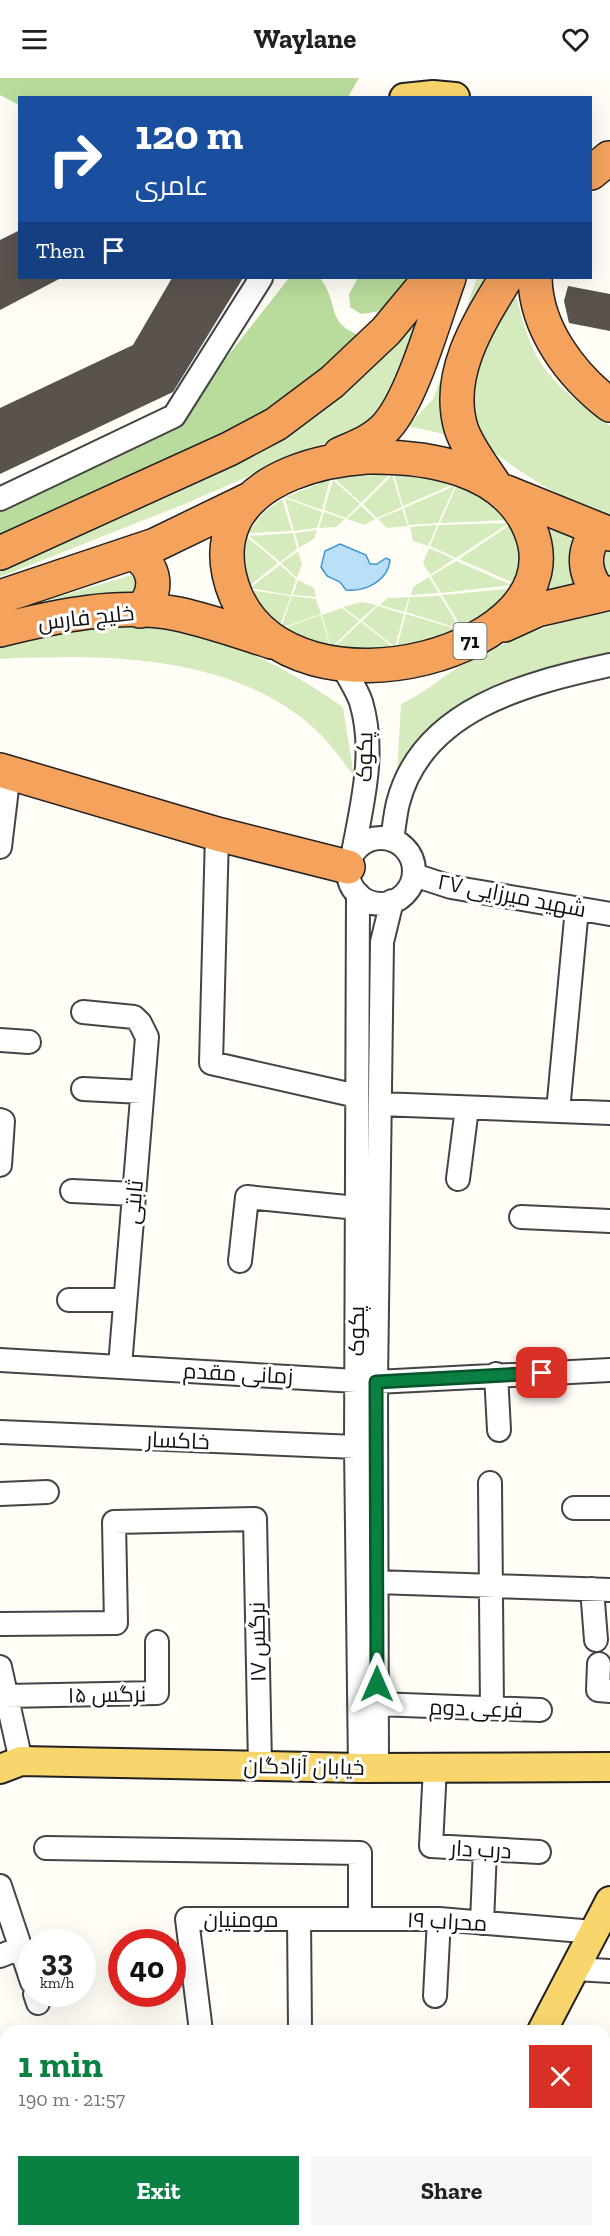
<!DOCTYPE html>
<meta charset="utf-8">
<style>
:root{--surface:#fff;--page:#f6f6f6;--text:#202124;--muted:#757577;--accent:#0b8043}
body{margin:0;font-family:"Zilla Slab",Cairo,serif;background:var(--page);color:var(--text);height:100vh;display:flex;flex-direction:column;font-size:22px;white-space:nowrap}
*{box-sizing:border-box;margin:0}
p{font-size:20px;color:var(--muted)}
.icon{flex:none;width:33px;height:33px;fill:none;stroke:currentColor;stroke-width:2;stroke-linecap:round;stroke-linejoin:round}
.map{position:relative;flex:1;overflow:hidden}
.side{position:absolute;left:0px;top:1947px;width:610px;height:212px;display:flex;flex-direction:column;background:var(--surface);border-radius:18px 18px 0 0;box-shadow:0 6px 24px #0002}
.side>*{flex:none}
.banner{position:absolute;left:18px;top:18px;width:574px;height:183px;border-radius:0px;box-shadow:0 6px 24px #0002;background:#1a4fa0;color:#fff;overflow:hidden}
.speed{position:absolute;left:18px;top:1851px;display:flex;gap:12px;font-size:30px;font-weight:700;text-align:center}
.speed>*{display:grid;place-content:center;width:78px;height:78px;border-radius:50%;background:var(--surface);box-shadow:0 6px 24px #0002;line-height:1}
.speed small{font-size:15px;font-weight:400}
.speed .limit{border:9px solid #d22;background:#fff;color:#111}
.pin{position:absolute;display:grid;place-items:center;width:51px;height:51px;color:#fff;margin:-26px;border-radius:12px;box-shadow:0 3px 9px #0006}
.me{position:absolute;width:66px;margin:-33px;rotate:0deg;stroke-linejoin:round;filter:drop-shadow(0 0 4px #0008)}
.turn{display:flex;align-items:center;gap:21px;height:126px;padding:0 18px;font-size:27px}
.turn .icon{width:78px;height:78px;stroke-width:2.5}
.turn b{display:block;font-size:42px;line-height:51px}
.then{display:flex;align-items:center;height:57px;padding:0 18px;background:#0003;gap:12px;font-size:22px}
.round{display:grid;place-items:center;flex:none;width:63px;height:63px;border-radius:0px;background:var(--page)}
.summary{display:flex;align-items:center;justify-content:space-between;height:102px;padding:0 18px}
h1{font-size:36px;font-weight:800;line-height:45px;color:var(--accent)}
.primary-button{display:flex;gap:12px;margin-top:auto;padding:12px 18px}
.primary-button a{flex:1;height:69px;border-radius:0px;background:var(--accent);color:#fff;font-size:24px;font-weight:800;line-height:69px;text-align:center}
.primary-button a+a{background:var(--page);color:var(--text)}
header{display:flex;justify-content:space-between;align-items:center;height:78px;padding:0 18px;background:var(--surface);font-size:27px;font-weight:800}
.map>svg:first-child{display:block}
.green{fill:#d5ebbd}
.forest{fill:#b9dc9c}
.water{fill:#b9e0f7;stroke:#3f96cf;stroke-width:1.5}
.building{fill:#5a524d}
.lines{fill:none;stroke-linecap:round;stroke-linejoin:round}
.minor-casing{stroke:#444;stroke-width:26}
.major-casing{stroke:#222;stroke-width:32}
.highway-casing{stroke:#222;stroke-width:36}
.minor{stroke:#fff;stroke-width:22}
.major{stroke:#f9d66b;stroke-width:28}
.highway{stroke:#f5a25d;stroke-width:33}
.route-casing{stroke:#07532c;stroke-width:15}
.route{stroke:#0b8043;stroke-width:10}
.labels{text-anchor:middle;stroke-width:6;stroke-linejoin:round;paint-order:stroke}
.shield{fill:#fff;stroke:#585858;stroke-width:1.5}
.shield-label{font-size:21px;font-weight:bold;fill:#111}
.street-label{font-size:22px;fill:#111;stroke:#fff}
</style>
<header><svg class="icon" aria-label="menu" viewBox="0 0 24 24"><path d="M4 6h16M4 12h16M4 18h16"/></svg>Waylane<svg class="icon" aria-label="heart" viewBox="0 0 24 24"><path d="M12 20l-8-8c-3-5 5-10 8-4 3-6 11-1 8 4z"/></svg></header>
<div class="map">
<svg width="610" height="2158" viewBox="0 0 610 2158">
<rect width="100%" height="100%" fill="#fffdf5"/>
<path class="green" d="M477,200H485L474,224L453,358L408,348L433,321Z
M432,218L384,326L369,341L343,357L187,425L0,499V486Z
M511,218L517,221C534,293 553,305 610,348V442C565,423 519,395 481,364L467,310L471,291Z
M390,396L361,425L334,400Z
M394,396L454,406L403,428Z
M392,397L402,429L377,440L363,426Z
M330,401L322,432L286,419Z
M333,402L360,426L346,440L324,432Z
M457,407L483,419L510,442L440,445Z
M455,408L438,445L409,447L404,430Z
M285,420L322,434L317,450L294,453Z
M282,421L292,453L248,455L263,435Z
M361,428L375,441L364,447L347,441Z
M402,431L408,448L387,450L378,441Z
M324,434L344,441H345L336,449L319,450Z
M535,437L610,467V500L540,513C551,476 551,472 535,437Z
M509,445L456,480L430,468L439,447Z
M513,445L521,469L516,506L459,481Z
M437,447L428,468L413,463L410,449Z
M317,452L314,461L299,470L295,455Z
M293,455L297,471L280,484L249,458Z
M247,459L278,485L248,509L242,473Z
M429,470L454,481L430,497L423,485Z
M298,473L302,486L297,500L281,485Z
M456,483L512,507L441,515L431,498Z
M280,487L296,501L291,517L250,510Z
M135,496L139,518L0,537L17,531Z
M429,499L439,515L411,517L413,509Z
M298,502L314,510L316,519L293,517Z
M515,510L509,520L462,550L442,517Z
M249,512L291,518L279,550Z
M292,518L316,521L321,536L281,550Z
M440,518L460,551L406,534L410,519Z
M409,519L404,534L380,527L388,520Z
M362,524L377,527L360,542L343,529Z
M378,528L404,536L395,569L362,543Z
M342,530L359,543L331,570L322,537Z
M610,534V577L416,669L397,696L401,626C422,617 439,601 459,589C506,562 556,542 610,534Z
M406,536L459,552L428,564L397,569Z
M321,537L330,570L281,551Z
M361,544L394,570L332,571Z
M133,547C153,550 174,551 193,556C247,568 298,598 343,629L354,698C342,683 331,666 316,652C249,590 152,579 64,579C43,580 21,579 0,581V570L58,554Z"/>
<path class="forest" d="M0,0H359L348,19L20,20L19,27L0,17Z
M289,200H320C342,229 322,247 369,260L287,328L0,468V427L178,341Z
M358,200H418L381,233L361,236L350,229L349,216Z"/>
<path class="water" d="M340,466L366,477L370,486H377L386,480L390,482C388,503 365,514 346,512L340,504L327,498L321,489L325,473Z"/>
<path class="building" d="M20,152V200H61L0,232V162Z
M172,200H243L173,314L0,396V330L133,267Z
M568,208L610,216V253L569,245L564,223Z"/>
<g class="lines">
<g class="minor-casing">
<path id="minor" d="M0,421L174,338L261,200
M342,587C348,599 357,612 361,624C376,674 362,726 353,775
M217,756L211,985L357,1018
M348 793a33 33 0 1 1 66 0a33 33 0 1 1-66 0Z
M392,762C394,750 395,737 398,725C422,631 527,605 610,587
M0,769L9,694
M414,797L451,809L610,836
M358,816L356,1369L360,1690
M83,934L134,939L140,945L147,959L120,1288
M0,962L29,964
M83,1011L142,1014
M380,1026L610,1035
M558,1033L577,830
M0,1042L3,1043L0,1087
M458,1101L467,1030
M72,1113L134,1116
M521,1139L610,1143
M240,1183L247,1119L357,1130
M69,1222H125
M0,1282L356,1303
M496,1296L499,1352
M376,1304L610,1292
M0,1354L356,1369
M490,1405L492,1630
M0,1416L47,1414
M574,1430H610
M376,1504L610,1512
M592,1511L596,1562
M0,1546L116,1545L114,1444L255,1441L260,1687
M599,1586L598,1612L610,1613
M0,1589L21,1683
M6,1618L157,1615V1564
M377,1626L540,1632
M377,1689L376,1304L382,864L392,823
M435,1689L431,1768L539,1774
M46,1770L360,1775V1839
M0,1808L32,1904
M299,1841L300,1951
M482,1845L485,1771
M0,1878L20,1870
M575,1891L610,1893
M35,1916L38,1925
M435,1918L439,1841
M201,1953L187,1841H439L594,1854
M0,2039L6,2037
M0,2070L6,2088
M0,2111L6,2109
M604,2146H605
M29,2152L31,2158
M190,2152L192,2158
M60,2158L73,2152
M299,2158L322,2152"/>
</g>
<g class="major-casing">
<path id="major" d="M404,20L433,17L455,19
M0,1691L21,1683L360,1690L610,1689
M542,1953L610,1823
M435,2158L438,2152"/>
</g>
<g class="highway-casing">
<path id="highway" d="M591,95L609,80
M535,200C536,251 571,297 610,327
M340,376C356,369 375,362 387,348C413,319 435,238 449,200
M367,379C426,378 504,389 530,451C582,573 295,651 236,518C226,494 223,468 234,444C256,398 321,382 367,379Z
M494,406C483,389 467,369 461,350C445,296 479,244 506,200
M506,414L610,456
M599,452C581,472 583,497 601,516
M0,475L229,371L276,346L332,304L386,253L430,200
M133,475C157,488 159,514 140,533
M0,519L155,467L252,420
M504,547L537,532L610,515
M0,552C57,538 119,524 178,536C210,543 241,554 272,564
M0,692L217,756L348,789"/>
</g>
<use href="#minor" class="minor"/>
<use href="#major" class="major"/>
<use href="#highway" class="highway"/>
</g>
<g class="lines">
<g class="route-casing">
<path id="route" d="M377,1606L376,1304L542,1295"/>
</g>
<use href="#route" class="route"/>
</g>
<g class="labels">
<rect class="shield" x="453.5" y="545" width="33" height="36" rx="4.5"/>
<g class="shield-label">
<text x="470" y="570">71</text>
</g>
<g class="street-label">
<text transform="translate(86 539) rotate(-6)" y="8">خلیج فارس</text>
<text transform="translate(364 679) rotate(-89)" y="8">پکوک</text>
<text transform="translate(512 817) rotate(11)" y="8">شهید میرزایی ۲۷</text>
<text transform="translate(133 1124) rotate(-85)" y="8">ثابتی</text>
<text transform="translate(356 1253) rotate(-90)" y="8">پکوک</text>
<text transform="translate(238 1295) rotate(3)" y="8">زمانی مقدم</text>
<text transform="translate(178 1362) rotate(2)" y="8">خاکسار</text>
<text transform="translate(257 1564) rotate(-91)" y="8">نرگس ۱۷</text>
<text transform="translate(107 1616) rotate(-1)" y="8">نرگس ۱۵</text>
<text transform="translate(476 1630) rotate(2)" y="8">فرعی دوم</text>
<text transform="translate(304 1688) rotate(1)" y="8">خیابان آزادگان</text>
<text transform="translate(481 1771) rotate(3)" y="8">درب دار</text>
<text x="241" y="1849">مومنیان</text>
<text transform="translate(447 1843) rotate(3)" y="8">محراب ۱۹</text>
</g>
</g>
</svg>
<div class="speed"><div>33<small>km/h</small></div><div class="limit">40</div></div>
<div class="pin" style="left:542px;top:1295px;background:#d93025"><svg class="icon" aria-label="arrive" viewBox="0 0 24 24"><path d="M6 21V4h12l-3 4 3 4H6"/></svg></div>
<svg class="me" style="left:377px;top:1606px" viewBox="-20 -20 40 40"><path d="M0-17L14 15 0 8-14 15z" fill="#0b8043" stroke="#fff" stroke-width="4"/></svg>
<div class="banner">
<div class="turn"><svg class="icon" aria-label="right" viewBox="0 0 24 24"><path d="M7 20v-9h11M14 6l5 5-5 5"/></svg><div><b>120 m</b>عامری</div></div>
<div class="then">Then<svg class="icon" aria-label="arrive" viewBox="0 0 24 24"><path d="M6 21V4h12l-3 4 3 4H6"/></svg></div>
</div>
<section class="side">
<div class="summary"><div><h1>1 min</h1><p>190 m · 21:57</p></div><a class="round" style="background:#d93025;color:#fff"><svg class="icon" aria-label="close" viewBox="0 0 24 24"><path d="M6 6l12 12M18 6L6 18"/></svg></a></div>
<div class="primary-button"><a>Exit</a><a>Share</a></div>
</section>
</div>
